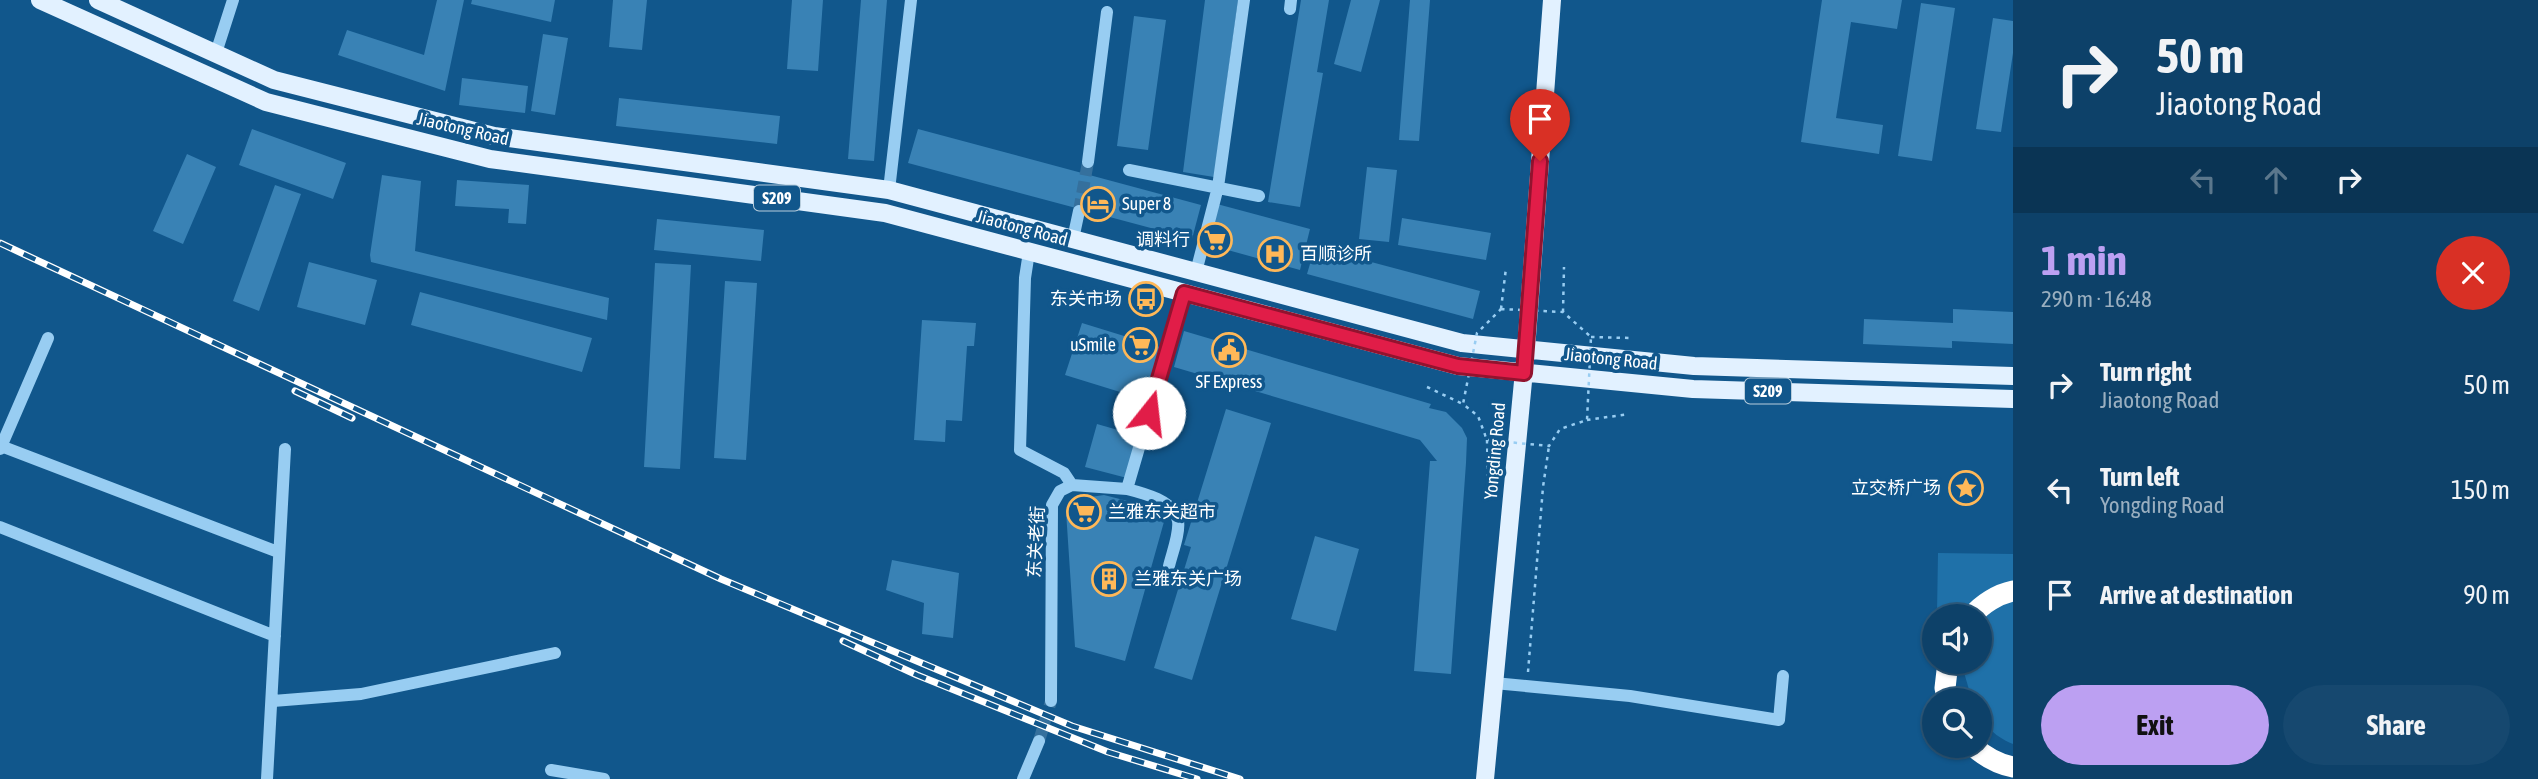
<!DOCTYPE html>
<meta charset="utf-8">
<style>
:root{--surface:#0d4169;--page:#16486f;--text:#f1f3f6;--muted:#9aafc0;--line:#2d5a7d;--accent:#bca0f2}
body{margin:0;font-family:"Asap Condensed","Noto Sans SC",sans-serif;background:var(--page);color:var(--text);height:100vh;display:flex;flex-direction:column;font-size:26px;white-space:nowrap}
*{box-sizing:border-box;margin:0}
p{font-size:23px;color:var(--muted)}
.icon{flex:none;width:38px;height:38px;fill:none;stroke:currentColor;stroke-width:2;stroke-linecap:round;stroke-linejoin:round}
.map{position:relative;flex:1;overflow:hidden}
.sheet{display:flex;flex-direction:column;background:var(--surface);width:525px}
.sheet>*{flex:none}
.top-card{background:#0d4169;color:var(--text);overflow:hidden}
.tools{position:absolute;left:1922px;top:604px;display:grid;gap:14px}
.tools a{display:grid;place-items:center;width:70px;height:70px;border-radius:50%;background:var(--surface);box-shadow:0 2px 5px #0004,0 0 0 2px var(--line);font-size:35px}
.pin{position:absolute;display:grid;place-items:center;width:60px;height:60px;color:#fff;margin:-72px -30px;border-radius:50% 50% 50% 0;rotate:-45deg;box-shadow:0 0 7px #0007}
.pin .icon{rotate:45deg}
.me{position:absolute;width:77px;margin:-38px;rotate:16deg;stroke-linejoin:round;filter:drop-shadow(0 0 5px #0008)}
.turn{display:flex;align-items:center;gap:24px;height:147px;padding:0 28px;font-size:32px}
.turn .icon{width:91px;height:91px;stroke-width:2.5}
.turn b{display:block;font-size:49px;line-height:60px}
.lanes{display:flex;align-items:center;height:66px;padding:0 28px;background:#0003;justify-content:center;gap:35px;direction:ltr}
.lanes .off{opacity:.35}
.round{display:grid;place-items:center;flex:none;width:74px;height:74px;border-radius:37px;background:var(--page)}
.overview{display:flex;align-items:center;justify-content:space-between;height:119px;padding:0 28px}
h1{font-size:42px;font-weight:700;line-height:52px;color:var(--accent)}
.button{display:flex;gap:14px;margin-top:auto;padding:14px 28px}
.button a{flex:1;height:80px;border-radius:42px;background:var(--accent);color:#111;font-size:28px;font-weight:700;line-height:80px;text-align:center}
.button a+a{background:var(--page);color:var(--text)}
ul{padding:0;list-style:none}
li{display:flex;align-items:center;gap:21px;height:105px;padding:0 28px}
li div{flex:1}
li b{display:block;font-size:26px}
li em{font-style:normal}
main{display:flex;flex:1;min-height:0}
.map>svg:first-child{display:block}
.green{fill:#1f71a9}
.building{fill:#3982b5}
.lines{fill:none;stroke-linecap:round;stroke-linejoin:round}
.minor-tunnel{stroke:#35709d;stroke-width:12;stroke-dasharray:12 6;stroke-linecap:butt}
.path{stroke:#98cdf2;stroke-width:2.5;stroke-dasharray:3.5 5;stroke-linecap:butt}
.minor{stroke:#98cdf2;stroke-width:12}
.major{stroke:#e2f1ff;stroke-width:18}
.highway{stroke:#fff;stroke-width:21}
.rail-casing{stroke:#fff;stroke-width:7}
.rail{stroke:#11578c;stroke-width:4.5;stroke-dasharray:13;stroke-linecap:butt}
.path-bridge{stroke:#98cdf2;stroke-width:2.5;stroke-dasharray:3.5 5;stroke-linecap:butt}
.route-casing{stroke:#92132f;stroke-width:18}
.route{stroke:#e11d48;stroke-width:12}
.labels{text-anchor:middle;stroke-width:7;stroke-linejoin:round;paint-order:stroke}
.shield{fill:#11578c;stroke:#b8cddc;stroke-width:2}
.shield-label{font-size:16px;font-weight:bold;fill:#fff}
.street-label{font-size:18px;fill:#fff;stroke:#11578c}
.poi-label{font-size:18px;fill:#fff;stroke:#11578c;text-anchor:start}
</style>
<main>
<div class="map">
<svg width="2013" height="779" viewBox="0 0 2013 779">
<rect width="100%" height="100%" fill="#11578c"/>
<path class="green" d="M1938,553L2013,554V744C1993,736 1979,722 1979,700H1972L1961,662H1979V616H1948V614L1937,613Z"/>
<path class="building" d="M437,0H464L445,91L338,55L347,30L424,55Z
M472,0H555L551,22L471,4Z
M613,0H647L642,50L609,47Z
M792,0H823L818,71L787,69Z
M861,0H887L874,161L848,159Z
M1205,0H1238L1214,177L1183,172Z
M1301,0H1329L1317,72L1323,73L1300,207L1268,202Z
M1351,0H1380L1361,72L1334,64Z
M1410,0H1430L1419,141L1399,140Z
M1822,0H1902L1897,29L1851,22L1836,118L1883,125L1879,154L1801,142Z
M1921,3L1955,8L1932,161L1898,156Z
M1134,16L1166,20L1148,150L1117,146Z
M1993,18L2013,21V53L2001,132L1976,129Z
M543,34L568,38L555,115L531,111Z
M462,78L528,86L525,113L459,105Z
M619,98L780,116L777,144L616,126Z
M252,129L346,163L333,199L239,165Z
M918,129L1201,205L1192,239L908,163Z
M187,154L216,167L183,244L153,231Z
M1367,167L1397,170L1389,242L1359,239Z
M382,175L421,181L415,251L609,298L607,320L371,262L370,255Z
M457,180L529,185L526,224L508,223L509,209L455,206Z
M275,185L301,194L259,311L233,301Z
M1217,204L1310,229L1300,270L1206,244Z
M1402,218L1491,233L1486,260L1398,245Z
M657,219L764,230L761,261L654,250Z
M1315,247L1480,291L1473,319L1307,274Z
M309,262L377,280L365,325L297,307Z
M655,263L691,265L680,469L644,467Z
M725,281L757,283L746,460L714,458Z
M420,292L592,338L582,372L411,325Z
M1953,309L2013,312V344L1952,341V348L1863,344L1864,319L1953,323Z
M922,320L976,323L974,346H967L962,421L946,420L945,442L914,440Z
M1082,323L1163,348L1146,400L1065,375Z
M1184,331L1431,404L1429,408L1446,412L1462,428L1467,438L1466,463L1451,674L1414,671L1430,461H1437L1420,440L1174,367Z
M1226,409L1271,423L1192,680L1154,668L1191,547L1184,545Z
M1097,424L1139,436L1127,478L1085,467Z
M1104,495L1167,511L1125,661L1075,647L1066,511L1077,499Z
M1315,536L1359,549L1336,631L1291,619Z
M892,560L959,573L953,638L922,634L924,603L886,590Z"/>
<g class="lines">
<path class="minor-tunnel" d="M1079,211L1088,162
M1039,741L1051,701"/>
<path class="path" d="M1501,309L1506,268
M1563,312L1564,267
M1591,337L1630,338
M1427,387L1463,404
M1587,420L1629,414
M1487,440L1488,479
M1528,672L1543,487L1549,446"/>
<path class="minor" d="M1290,9L1291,0
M216,53L233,0
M1088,162L1107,12
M1129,170L1259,196
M889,190L911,0
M1073,239L1079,211
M1029,252L1025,278L1020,450L1064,473L1072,485
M1196,272L1218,187L1244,0
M1,446L278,552
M0,449L48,338
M1127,489C1143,493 1175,501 1178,521C1180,533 1172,553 1169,566
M0,527L275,636
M1494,683L1630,696L1779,720L1783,676
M273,701L361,694L555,653
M1051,701L1052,505L1060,491L1072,485L1127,489L1184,293
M551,770L604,779
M267,779L285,449
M1023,779L1039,741"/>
<path class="major" d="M40,0L266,102L490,159L885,213L1458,366L1693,389L2013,399
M98,0L274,80L494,136L889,190L1462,343L1694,366L2013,376
M1485,779L1526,350L1552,0"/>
<path class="highway" d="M1972,616C1982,604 1998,594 2013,591
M1948,662L1945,688L1948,700
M1973,746C1984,756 1998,764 2013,767"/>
<g class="rail-casing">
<path id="rail" d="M0,243L721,579L1072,726L1240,779
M295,391L352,418
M843,641L917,675L1108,752L1197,779"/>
</g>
<use href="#rail" class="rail"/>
<path class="path-bridge" d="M1501,309L1563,312L1591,337L1587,420L1560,429L1549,446L1487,440L1478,416L1463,404L1477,333Z"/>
</g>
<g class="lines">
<g class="route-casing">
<path id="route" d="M1149,413L1184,293L1458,366L1524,373L1540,161"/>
</g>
<use href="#route" class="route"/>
</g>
<defs>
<g id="hotel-ring" transform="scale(1.75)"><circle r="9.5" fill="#11578c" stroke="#ffb858" stroke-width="1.5"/><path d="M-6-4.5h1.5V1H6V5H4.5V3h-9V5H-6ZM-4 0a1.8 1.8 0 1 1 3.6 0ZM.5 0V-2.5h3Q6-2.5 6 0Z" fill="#ffb858"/></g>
<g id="supermarket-ring" transform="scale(1.75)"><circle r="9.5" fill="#11578c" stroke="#ffb858" stroke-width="1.5"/><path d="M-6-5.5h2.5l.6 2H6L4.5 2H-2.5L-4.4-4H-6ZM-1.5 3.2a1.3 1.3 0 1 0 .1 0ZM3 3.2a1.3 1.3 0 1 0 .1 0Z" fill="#ffb858"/></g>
<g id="hospital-ring" transform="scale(1.75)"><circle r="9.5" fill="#11578c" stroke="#ffb858" stroke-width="1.5"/><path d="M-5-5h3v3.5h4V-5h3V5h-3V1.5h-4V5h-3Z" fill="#ffb858"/></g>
<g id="bus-ring" transform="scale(1.75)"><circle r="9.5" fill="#11578c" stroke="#ffb858" stroke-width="1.5"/><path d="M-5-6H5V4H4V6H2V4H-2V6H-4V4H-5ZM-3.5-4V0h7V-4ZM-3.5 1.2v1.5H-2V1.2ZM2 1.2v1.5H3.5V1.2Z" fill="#ffb858"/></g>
<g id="civic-ring" transform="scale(1.75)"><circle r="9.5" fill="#11578c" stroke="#ffb858" stroke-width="1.5"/><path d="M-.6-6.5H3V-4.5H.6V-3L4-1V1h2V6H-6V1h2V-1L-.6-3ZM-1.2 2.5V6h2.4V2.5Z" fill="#ffb858"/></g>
<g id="sight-ring" transform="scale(1.75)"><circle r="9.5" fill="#11578c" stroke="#ffb858" stroke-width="1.5"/><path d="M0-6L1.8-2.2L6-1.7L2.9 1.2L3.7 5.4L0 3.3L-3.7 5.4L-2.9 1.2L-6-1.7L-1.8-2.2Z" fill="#ffb858"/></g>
<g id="building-ring" transform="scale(1.75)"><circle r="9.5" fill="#11578c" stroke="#ffb858" stroke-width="1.5"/><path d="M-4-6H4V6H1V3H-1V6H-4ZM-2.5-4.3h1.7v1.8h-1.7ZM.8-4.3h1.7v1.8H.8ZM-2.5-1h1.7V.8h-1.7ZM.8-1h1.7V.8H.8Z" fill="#ffb858"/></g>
</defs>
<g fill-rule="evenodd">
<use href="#hotel-ring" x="1098" y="204"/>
<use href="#supermarket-ring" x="1215" y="240"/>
<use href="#hospital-ring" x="1275" y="254"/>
<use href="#bus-ring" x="1146" y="299"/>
<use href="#supermarket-ring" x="1140" y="345"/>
<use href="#civic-ring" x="1229" y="350"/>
<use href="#sight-ring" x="1966" y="488"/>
<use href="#supermarket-ring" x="1084" y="512"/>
<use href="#building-ring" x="1109" y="579"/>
</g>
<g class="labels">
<g class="shield">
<rect x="754" y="185.5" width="46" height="25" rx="5"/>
<rect x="1745" y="378.5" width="46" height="25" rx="5"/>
</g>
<g class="shield-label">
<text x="777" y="204">S209</text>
<text x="1768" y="397">S209</text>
</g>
<g class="street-label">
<text transform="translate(463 129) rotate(13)" y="6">Jiaotong Road</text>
<text transform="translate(1022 228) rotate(15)" y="6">Jiaotong Road</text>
<text transform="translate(1611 359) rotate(6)" y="6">Jiaotong Road</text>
<text transform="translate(1495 451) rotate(-85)" y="6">Yongding Road</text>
<text transform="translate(1036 542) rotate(-87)" y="6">东关老街</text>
</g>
<g class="poi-label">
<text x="1122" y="210">Super 8</text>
<text x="1190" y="246" text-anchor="end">调料行</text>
<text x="1300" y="260">百顺诊所</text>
<text x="1122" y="305" text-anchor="end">东关市场</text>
<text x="1116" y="351" text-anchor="end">uSmile</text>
<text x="1229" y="388" text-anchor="middle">SF Express</text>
<text x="1941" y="494" text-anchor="end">立交桥广场</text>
<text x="1108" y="518">兰雅东关超市</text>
<text x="1134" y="585">兰雅东关广场</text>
</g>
</g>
</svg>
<div class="tools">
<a><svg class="icon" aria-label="sound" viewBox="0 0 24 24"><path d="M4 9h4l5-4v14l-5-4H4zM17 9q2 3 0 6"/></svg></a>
<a><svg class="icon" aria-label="search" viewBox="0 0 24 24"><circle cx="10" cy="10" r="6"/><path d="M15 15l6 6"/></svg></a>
</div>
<div class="pin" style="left:1540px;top:161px;background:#d93025"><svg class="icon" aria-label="arrive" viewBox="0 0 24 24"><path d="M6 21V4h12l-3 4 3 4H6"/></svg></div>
<svg class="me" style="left:1149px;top:413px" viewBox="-20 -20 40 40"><circle r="19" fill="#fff"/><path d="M0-13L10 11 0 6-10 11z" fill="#e11d48"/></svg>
</div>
<section class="sheet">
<div class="top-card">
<div class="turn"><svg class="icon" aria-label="right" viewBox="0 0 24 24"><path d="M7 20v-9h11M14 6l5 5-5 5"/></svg><div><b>50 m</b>Jiaotong Road</div></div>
<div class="lanes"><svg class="icon off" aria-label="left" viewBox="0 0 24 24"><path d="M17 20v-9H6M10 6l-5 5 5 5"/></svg><svg class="icon off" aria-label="ahead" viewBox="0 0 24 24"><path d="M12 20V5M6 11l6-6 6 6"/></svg><svg class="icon" aria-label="right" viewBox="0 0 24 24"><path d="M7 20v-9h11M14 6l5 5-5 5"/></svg></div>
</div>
<div class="overview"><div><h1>1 min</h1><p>290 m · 16:48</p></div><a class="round" style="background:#d93025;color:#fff"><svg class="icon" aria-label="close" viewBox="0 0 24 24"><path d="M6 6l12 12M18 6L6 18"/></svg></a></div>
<ul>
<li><svg class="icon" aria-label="right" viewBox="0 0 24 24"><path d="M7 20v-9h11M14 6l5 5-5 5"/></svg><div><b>Turn right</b><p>Jiaotong Road</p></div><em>50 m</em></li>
<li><svg class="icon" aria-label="left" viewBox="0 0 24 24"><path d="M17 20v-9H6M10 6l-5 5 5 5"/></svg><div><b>Turn left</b><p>Yongding Road</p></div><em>150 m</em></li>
<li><svg class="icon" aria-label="arrive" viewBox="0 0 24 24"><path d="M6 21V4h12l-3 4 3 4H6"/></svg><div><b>Arrive at destination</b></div><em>90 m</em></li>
</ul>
<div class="button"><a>Exit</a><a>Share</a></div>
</section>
</main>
